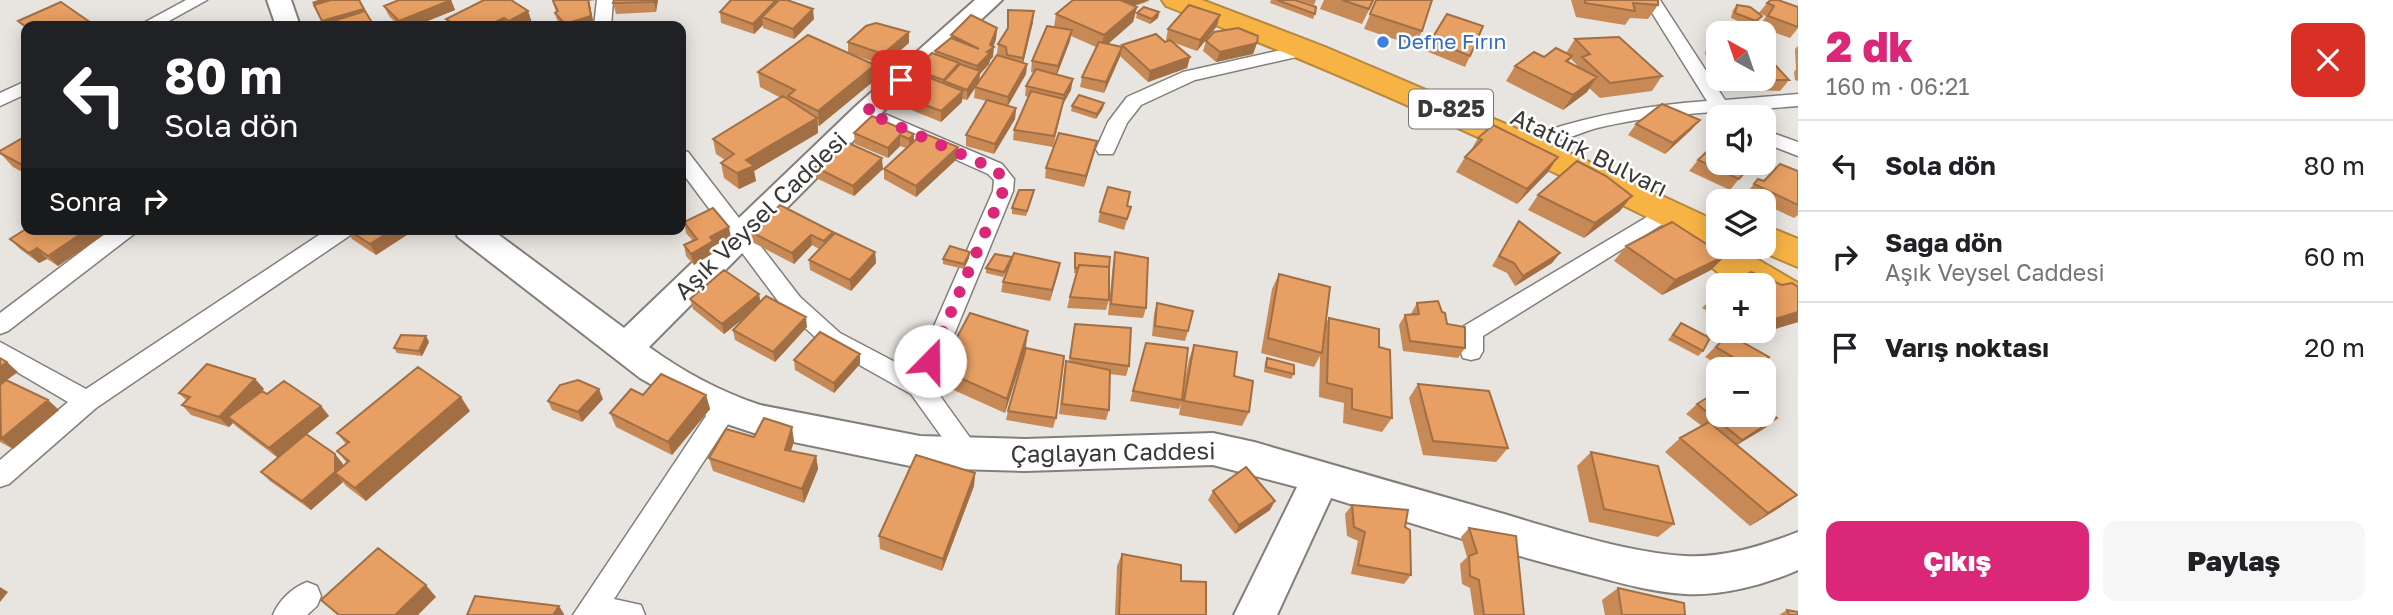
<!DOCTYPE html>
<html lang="tr">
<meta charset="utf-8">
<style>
:root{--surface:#fff;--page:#f6f6f6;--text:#202124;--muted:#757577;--line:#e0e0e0;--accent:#db2777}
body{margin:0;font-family:"Golos Text",sans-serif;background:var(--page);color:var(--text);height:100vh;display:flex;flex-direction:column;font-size:26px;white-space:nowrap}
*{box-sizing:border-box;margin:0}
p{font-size:23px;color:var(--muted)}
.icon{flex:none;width:38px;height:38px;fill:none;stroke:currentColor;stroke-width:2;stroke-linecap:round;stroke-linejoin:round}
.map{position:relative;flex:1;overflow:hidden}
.side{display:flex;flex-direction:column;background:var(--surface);width:595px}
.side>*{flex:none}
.banner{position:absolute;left:21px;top:21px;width:665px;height:214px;border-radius:14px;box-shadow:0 4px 18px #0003;background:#202124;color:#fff;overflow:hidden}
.needle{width:46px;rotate:320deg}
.buttons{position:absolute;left:1706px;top:21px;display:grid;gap:14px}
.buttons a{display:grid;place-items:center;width:70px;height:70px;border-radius:14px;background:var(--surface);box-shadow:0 4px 18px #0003;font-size:35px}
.pin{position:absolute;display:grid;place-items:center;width:60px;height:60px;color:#fff;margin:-30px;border-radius:14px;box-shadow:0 4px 10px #0006}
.me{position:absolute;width:77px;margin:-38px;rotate:22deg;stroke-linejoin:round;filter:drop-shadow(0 0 5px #0008)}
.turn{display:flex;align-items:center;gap:24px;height:147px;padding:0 28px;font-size:32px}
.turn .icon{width:91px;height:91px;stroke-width:2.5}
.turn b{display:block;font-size:49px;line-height:60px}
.then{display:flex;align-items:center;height:66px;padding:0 28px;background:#0003;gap:14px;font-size:26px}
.round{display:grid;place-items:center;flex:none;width:74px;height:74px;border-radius:14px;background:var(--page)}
.head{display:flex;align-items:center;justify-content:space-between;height:119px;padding:0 28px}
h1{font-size:42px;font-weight:800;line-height:52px;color:var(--accent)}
.button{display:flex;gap:14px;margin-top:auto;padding:14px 28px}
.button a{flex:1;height:80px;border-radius:14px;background:var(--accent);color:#fff;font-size:28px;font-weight:800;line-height:80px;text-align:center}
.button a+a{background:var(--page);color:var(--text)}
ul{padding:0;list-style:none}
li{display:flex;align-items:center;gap:21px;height:91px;padding:0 28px;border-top:2px solid var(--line)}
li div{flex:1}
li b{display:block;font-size:26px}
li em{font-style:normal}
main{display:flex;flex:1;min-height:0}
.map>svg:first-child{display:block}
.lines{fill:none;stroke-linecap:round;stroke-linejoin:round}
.street-casing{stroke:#827f7a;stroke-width:3}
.secondary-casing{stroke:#827f7a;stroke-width:4}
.highway-casing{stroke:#b68840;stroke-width:4}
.street{fill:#fff;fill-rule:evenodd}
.secondary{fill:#fff;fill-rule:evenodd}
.highway{fill:#f8b345;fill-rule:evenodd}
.wall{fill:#c78955;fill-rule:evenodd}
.shaded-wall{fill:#a26f45}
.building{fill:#e79f63;stroke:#a26f45;stroke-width:2}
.route{stroke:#db2777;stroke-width:12;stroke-dasharray:0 21.6}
.shop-dot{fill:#3f7fe0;stroke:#fff;stroke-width:2.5}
.labels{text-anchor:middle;stroke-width:5;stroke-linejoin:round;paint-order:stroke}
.far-shop-label{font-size:21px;fill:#366cbe;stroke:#fff;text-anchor:start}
.shield{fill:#fff;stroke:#757472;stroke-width:2}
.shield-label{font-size:23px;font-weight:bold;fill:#3a3936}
.street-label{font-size:24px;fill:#3a3936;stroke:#fff}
</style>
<main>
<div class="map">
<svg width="1798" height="615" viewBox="0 0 1798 615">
<rect width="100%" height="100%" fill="#e8e4df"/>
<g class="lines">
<g class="street-casing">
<path id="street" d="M186,0H207L160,26H138Z
M597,0H613L611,26H594Z
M1644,0H1660L1725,100L1798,94V106C1731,112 1663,112 1597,128C1581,132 1561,144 1545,139L1542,135L1545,131C1598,114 1651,105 1707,101Z
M1308,44L1317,49L1314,53L1195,80L1141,105L1127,123L1113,154H1099L1096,149L1108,122L1127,97L1183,72Z
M26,81V94L0,106V93Z
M866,106L1002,164L1014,179L1013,191L933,386L981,453L977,461L968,464L959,461L911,394L824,345L784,309L681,171V150L688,152L800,297L840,333L914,372L993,191L994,180L988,174L859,116L857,112L859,108Z
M1764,130L1798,142V156L1764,143Z
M1667,205L1674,207L1677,212L1674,217L1483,336V351L1479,358L1471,360L1463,358C1458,348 1459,335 1464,326Z
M111,229H136L134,234L8,331L0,334V313Z
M328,229H354L352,234L96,408L9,484L0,487V460L68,402L0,362V342L86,389Z
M725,398L734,401L737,408L734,415L614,599L641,605L645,615H573L716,401Z
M307,582L317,586L321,596L317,606L307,615H273C279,600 292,588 307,582Z"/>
</g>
<g class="secondary-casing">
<path id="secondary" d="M267,0H291L300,26H276Z
M975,0H1002L876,118L649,347C682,371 721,392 760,405L920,436L1025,439L1213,433L1254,442C1337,466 1420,490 1504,514C1557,530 1630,553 1685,556C1723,558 1762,546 1798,532V570C1764,585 1722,596 1685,594C1648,592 1610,580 1575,571C1493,550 1412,523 1331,498L1277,615H1234L1297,487L1213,465L1025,471L920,468L760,435L712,419L640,378L458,237L454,229H491L624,328L856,106Z"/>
</g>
<g class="highway-casing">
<path id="highway" d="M1162,0H1202L1325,47L1529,134L1718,222V247H1736L1798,283V316L1764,299V285H1740L1720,274L1675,238L1670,229L1639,213C1484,138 1328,67 1166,6Z
M1764,225L1798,239V267L1751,247H1764Z"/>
</g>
<use href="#street" class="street"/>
<use href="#secondary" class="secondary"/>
<use href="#highway" class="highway"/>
</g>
<path class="wall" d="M451,0L455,10L415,26H399L389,16L384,6Z
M484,0H514L512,1L528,11L533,26H449L446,19Z
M552,0H596L589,1L594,26H561L558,23L555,13L556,12Z
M658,0L656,12L616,14L613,3Z
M731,0H778V1L814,19L794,39L763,28V25L754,34L721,23L720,12Z
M1271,0H1295L1315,14L1313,19L1270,3Z
M1298,0H1316L1314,5Z
M1324,0H1374L1362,24L1320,9Z
M1376,0L1422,31L1415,46L1364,29Z
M1571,0H1658V5L1648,19L1630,18L1625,25L1576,17Z
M1150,1L1134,6L1137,7L1133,22L1108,44L1121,47L1122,45L1165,42L1169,41L1166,40L1168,29L1217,26L1197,51L1172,42L1190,57L1187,68L1148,82L1120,56L1104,93L1080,87L1082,77L1096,47L1071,36L1057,75L1071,90L1063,104L1053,147L1013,140L1014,130L1028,97L1025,96L1026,86L1034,73L1031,72L1032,61L1054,27L1056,14Z
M1767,3L1798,7V28L1790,38L1759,27L1766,16L1759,13Z
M1737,5L1758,22L1752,27L1731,18L1733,10Z
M1008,10L1033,22L1023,63L1027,64L1026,74L1008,106L1016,108L1015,119L994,154L966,146V135L987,101L974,98L975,88L967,100L962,99V102L941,122L894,103V93L914,74V70L935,54V51L951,38V35L997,28L996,39L993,46V57L990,60L989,64L980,74L979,81L1002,56L997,54L998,44L1007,30Z
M1159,12L1158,18L1150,24L1136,18L1137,13Z
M1575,39L1662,76L1652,91L1600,98L1589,88L1587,92L1563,110L1506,81L1515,66L1566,53ZM1571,59L1577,65L1576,66L1568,62Z
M1431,40L1470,56L1465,67L1426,51Z
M1206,41L1257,43L1253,54L1216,62L1203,51Z
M848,42L909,43L883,65L848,53Z
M1709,46H1718V59L1706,57L1705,52Z
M1798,46V81L1795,80L1794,72L1796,69L1795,49Z
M758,72L875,80L819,126L818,125V133L754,171L756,181L739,189L724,178L721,163L725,160L716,154L713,139L781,98L760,87Z
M1736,79H1764L1789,80L1780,91L1745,90Z
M1072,106L1103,108L1096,119L1071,111Z
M872,116L914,141L958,158L916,197L884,179V169L906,148L900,146L888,158L855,144L854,133Z
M1700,120L1691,130L1665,154L1628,135L1636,124Z
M26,136V174L13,167L0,153Z
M1478,138L1548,172L1517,204L1456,172L1465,157L1470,152Z
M1097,141L1084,187L1045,178L1046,168Z
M1698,160L1739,179L1730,190L1689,171Z
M815,167L883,169L854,196L816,178Z
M1798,171V215L1794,218L1764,204V201H1758L1745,195L1758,179L1764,181Z
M1034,190L1033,196L1026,216L1012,214V208Z
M1538,195L1620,211L1584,238L1528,210Z
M1127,206L1131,207L1124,230L1098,222L1100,212Z
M1519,221L1560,253L1552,263L1515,286L1507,273L1492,266Z
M684,222L731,237L714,246L715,252L694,265L686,256L684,245L693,241L686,233Z
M346,229H416L376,255L352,239Z
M108,232L58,266L47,259L39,263L20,249L10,239Z
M751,232H833L834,234L875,252L876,263L851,291L810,270L809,260L819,249L812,245L794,264L752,242Z
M1626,246L1725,256L1711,270L1662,295L1614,261Z
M1115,252L1146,308L1143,318L1108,315L1113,263Z
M1075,253L1109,269V300L1106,310L1067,308L1076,273H1074Z
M969,258L964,269L943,264V259Z
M1060,263L1050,301L1001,292L1003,282L1008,269L1003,277L986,273V268Z
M1279,274L1325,324L1329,318L1379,347L1392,418L1382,432L1343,423L1344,403L1319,397L1320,356L1314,367L1261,353L1272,289Z
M1764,285H1782L1798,287V322L1752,336L1743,331H1764Z
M1718,292V317L1702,308Z
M690,299L761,302L807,327L775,362L735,340L733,330L748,315L724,334L693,309Z
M1157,303L1188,331L1185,341L1152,336L1154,314Z
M1417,303L1442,312L1447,324L1465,348L1458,358L1403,351L1399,325L1405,315L1411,314Z
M1681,323L1703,351L1698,356L1668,340L1676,329Z
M1075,324L1129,366L1126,376L1110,374L1109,410L1106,420L1059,414L1064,371L1066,361L1069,362Z
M1728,334L1758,369H1726L1705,357Z
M426,336L429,342L422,356L397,353L394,348Z
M1194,345L1234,376L1249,412L1242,426L1179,415L1181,403L1179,409L1130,401L1143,353L1184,385L1189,359Z
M1026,346L1005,413L940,384V369Z
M860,354V364L834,393L795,370L794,360Z
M1267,358L1294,374L1291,379L1264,372L1265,363Z
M255,379L264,389L261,391L267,394L321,406L329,416L307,434L335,454L343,464V466L347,463L337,451L346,444L337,433L470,411L366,501L346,486L343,482L311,510L270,481L261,472L278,458L237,427L233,423L229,427L191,415L182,405L186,400L179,393Z
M1418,384L1508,448L1496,462L1423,455L1409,398Z
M0,385L59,410L13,449L0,442Z
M706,395L710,409L672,455L616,427L610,413Z
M603,399L582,422L552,410L548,401Z
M1697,404L1777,418L1765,428L1737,445L1797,495L1779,508L1750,526L1665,452L1680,438L1702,426L1686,414Z
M1008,411L1056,418L1053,428L1006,420Z
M754,437L794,441L791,451L816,456L818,469L804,503L713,471L709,458Z
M1591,452L1674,524L1658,537L1589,522L1577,466Z
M975,473L974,486L942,571L880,549L879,536Z
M1213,491L1270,510L1235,534L1208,500Z
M1352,505L1411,575L1404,584L1351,574L1358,541L1347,536L1345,514Z
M1469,528L1524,615H1474L1470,588L1462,584L1460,564L1467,557L1461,537Z
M1122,554L1181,581L1206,615H1115L1117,566Z
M1618,588L1685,615H1605L1602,600Z
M1787,610L1798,615H1779Z"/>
<path class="shaded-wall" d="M318,0H357L317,12L312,2Z
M451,0L455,10L415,26H401L399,21Z
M589,0L594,26H565V24Z
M654,0H658L656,12L654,2Z
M773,0H778V9L762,17L763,25L754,34L753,24Z
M1121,0H1150L1118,11Z
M1137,7L1133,22L1101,50L1104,35Z
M364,9L369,19L324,26L322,21Z
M813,9L814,19L794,39L793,29Z
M528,11L533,26H511L509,21Z
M1034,11L1033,22L1022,68L1023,58Z
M1159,12L1158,18L1150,24L1152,19Z
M1220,15L1217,26L1197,51L1200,40Z
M504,18L507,26H487Z
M997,28L996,39L993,48L994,47L993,57L990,60L989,64L980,74L979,82L967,100V90L976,76L977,66L990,45Z
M1072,30L1070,41L1056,77L1058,66Z
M909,32V43L883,65V54Z
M1257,43L1253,54L1216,62L1220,52Z
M1122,47L1120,57L1104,93L1106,82Z
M1190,57L1187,68L1148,82L1150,71Z
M1027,64L1026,74L1007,107L1008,97Z
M875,65V80L819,126L818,111Z
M1597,77L1587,92L1563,110L1573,95Z
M1073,79L1071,90L1063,104L1053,147L1064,95Z
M963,91L962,102L941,122V111Z
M1104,103L1103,108L1096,119L1097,114Z
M1016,108L1015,119L994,154L995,144Z
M817,118L818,133L754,171L756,181L739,189L737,173L746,160Z
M1700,120L1691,130L1665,154L1673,143Z
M914,134V145L909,150V139Z
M900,135V146L888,158V148Z
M1097,141L1095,151L1084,187L1086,176Z
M958,147V158L916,197V186Z
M1558,157L1548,172L1517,204L1527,189Z
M882,158L883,169L854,196L853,186Z
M1632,196L1620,211L1584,238L1595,223Z
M729,227L731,237L714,246L715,252L694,265L691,254L710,237Z
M88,229H105L108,232L58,266L48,256Z
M394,229H416L376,255L370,244Z
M811,235L812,245L794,264L792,253Z
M37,248L47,259L39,263L29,253Z
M875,252L876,263L851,291L850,280Z
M970,252L969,258L964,269V264Z
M1560,253L1552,263L1515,286L1523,276Z
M1725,256L1711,270L1662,295L1675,280Z
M1060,263L1058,274L1050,301L1052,290Z
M759,294L761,304L724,334L722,324Z
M1798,312V322L1752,336L1757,331H1764V324L1768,321Z
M806,317L807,327L775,362L773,352Z
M1028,331L1026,346L1005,413L1007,399Z
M426,336L429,342L422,356L419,351Z
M860,354V364L834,393V383Z
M7,362L18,372L0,385V367Z
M255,379L264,389L234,422L228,417L233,423L229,427L219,417Z
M599,389L603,399L582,422L578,412Z
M706,395L710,409L672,455L668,442Z
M461,397L470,411L366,501L355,488Z
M48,400L59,410L13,449L1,439Z
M321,406L329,416L278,458L269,448Z
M1777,418L1765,428L1730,449L1742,440Z
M792,427L794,441L787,463L785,450Z
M335,454L343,464V479L335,473L343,482L311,510L302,501Z
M816,456L818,469L804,503L802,489Z
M975,473L974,486L942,571L943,559Z
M1797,495L1779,508L1750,526L1768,513Z
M1275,501L1270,510L1235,534L1239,525Z
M426,585L436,597L418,615H395Z
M0,587L8,592L0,602Z
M559,606L564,614V615H553Z"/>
<path class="building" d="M331,0H359L364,9L322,21L314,5Z
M399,0H451L399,21L384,6Z
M484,0H511L528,11L509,21L504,18L487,26H457L446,19Z
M555,0H588L591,16L565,24L555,13L558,11L553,1Z
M614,0H654V2L613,3Z
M731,0H776L753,24L720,12Z
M779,0H787L813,9L793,29L762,17Z
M1073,0H1120L1137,7L1104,35L1056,14Z
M1277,0H1295L1316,7L1315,14Z
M1342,0H1373L1369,9Z
M1376,0H1432L1422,31L1370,14Z
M1585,0H1658V5L1633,3L1635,11L1585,3Z
M1771,0H1778L1798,7V27L1768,16L1774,6L1767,3Z
M61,2L94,25L91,26L26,27L18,21Z
M1189,5L1220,15L1200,40L1168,29Z
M1737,5L1750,7L1762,16L1756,21L1735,13Z
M1144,7L1159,12L1152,19L1137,13Z
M1008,10L1034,11L1023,58L1007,55L1006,47L998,44L1008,28Z
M365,11L374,26L321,25Z
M1447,14L1483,26L1470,56L1431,40Z
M971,15L997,28L990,45L994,47L987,52L990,53L977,66L935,51L951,38L979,49L951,35Z
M876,23L909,32L883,54L848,42L866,26Z
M1047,26L1072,30L1058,66L1032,61Z
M1238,28L1258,36L1257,43L1220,52L1206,41L1214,32Z
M1156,34L1165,42L1170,40L1190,57L1150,71L1122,45Z
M808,35L875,65L818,111L788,96L795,90L758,72Z
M1619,37L1662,76L1610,83L1582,57L1590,54L1575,39Z
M1099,42L1122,47L1106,82L1082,77Z
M1709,46H1718V53L1710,51Z
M1556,48L1572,56L1566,61L1597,77L1573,95L1515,66L1534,52L1544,57Z
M932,53L959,63L944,80L914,70Z
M1764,53L1789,80H1753V79H1764Z
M997,55L1027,64L1008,97L975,87Z
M960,64L980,71L967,90L944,81Z
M1036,69L1073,79L1064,95L1026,86Z
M915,72L963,91L941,111L894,93Z
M1031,91L1064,99L1054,136L1014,130Z
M1079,95L1104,103L1097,114L1072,106Z
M783,96L817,118L746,160L754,166L737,173L721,163L734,154L713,139Z
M987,100L1016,108L995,144L966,135Z
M1662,104L1700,120L1673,143L1636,124Z
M872,116L914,134L909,139L900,135L888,148L854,133Z
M1493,125L1558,157L1527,189L1465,157L1482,140L1478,138Z
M923,133L958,147L916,186L884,169Z
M1059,133L1097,141L1086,176L1046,168Z
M26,136V167L0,153V151Z
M844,141L882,158L853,186L815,167Z
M1718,141V163H1752L1739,179L1698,160Z
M1577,161L1606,176L1632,196L1595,223L1538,195Z
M1780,164L1798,171V205L1754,184L1758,179L1764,181Z
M1108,187L1130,192L1127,206L1131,207L1127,219L1100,212Z
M1019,190H1034L1027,211L1012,208Z
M780,205L833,232L824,241L811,235L792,253L751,232Z
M713,208L729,227L710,237L713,241L691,254L684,245L697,239L684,222Z
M1519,221L1560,253L1523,276L1514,263L1499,256Z
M1672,222L1725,256L1675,280L1626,246Z
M26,229H88L48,256L37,248L29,253L10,239Z
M347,229H394L370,244Z
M835,233L875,252L850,280L809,260Z
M950,246L970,252L964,264L943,259Z
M1115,252L1148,258L1146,308L1111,304Z
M1014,253L1060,263L1052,290L1003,282Z
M1075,253L1110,257L1109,269V267L1079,265L1078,268H1075Z
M995,254L1012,257L1004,272L986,268Z
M1079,265L1109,267V300L1070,297Z
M724,270L759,294L722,324L690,299Z
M1751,272L1782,285L1792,283L1798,287V312L1768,321L1764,319V285H1729Z
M1279,274L1330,287L1322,353L1268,338Z
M766,296L806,317L773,352L733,330Z
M1438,301L1442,312L1445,313L1447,324L1465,327V348L1410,341L1405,315L1419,314L1417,303Z
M1157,303L1193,311L1188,331L1155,326Z
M970,313L1028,331L1007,399L940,369Z
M1329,318L1379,329V347L1390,350L1392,418L1352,409V389L1327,383Z
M1681,323L1710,338L1703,351L1673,335Z
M1075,324L1131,328L1129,366L1070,358Z
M820,332L860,354L834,383L794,360Z
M1728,334L1769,357L1758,369H1753L1716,347Z
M401,335L426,336L419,351L394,348Z
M1146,343L1188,348L1182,400L1133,391Z
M1194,345L1237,352L1234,376L1253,381L1249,412L1184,401Z
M1026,348L1064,356L1056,418L1008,411Z
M0,358L7,362L0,367Z
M1267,358L1294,365V374L1266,367Z
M1066,361L1110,370L1109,410L1062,404Z
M207,364L255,379L219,417L182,405L190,397L179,393Z
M418,367L461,397L355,488L335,473L349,461L337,451L349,442L337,433Z
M661,374L706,395L668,442L610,413L631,389L643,395Z
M6,380L48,400L1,439L0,385Z
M578,380L599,389L578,412L548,401L560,385Z
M284,381L321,406L269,448L228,417L262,391L267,394Z
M1418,384L1489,391L1508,448L1433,441Z
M1718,391V415H1764V408L1777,418L1742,440L1697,404Z
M764,418L792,427L785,450L816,456L802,489L709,458L726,429L754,437Z
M1709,422L1797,495L1768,513L1680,438Z
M306,434L335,454V472L302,501L261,472Z
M1591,452L1658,466L1674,524L1604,509Z
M916,455L975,473L943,559L879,536Z
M1246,467L1275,501L1239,525L1213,491Z
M1352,505L1408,510L1405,527L1410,530L1411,575L1358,565L1365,532L1354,527Z
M1469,528L1516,536L1524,615H1484L1479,580L1470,576L1469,556L1477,553Z
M378,548L426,585L395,615H339L321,600Z
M1122,554L1181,565V581L1206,582V615H1119Z
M1618,588L1684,603L1685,615H1622Z
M475,596L559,606L553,615H467Z
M1787,610L1798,612V615H1789Z"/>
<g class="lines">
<path class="route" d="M901,80L866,112L995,169L1004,179L1003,191L930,361"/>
</g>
<circle class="shop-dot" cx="1383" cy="42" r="7"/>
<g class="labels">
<g class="far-shop-label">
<text x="1397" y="49">Defne Fırın</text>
</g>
<rect class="shield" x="1409" y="89.5" width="84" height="39" rx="5"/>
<g class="shield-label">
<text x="1451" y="117">D-825</text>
</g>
<g class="street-label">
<text transform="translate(1589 153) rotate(26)" y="8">Atatürk Bulvarı</text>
<text transform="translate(761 216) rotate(-44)" y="8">Aşık Veysel Caddesi</text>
<text transform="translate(1113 453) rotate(-1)" y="8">Çağlayan Caddesi</text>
</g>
</g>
</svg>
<div class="buttons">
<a><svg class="needle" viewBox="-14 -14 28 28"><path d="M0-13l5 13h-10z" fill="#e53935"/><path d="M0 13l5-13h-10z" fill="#757577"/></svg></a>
<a><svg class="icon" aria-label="sound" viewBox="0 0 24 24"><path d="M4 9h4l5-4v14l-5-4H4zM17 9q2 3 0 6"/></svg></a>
<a><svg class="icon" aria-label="layers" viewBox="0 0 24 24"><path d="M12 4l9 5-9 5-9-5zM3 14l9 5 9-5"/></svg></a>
<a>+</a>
<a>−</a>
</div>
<div class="pin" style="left:901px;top:80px;background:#d93025"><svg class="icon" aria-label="arrive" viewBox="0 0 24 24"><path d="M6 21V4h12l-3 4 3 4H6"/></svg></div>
<svg class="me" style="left:930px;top:361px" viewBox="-20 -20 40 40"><circle r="19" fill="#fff"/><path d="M0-13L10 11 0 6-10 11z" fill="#db2777"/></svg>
<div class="banner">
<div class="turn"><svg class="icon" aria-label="left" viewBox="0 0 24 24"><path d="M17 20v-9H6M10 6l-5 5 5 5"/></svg><div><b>80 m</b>Sola dön</div></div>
<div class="then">Sonra<svg class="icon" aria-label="right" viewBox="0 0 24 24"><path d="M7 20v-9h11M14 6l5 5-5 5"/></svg></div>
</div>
</div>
<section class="side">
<div class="head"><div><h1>2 dk</h1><p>160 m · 06:21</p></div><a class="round" style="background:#d93025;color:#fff"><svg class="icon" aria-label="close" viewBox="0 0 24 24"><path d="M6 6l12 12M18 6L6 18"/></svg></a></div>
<ul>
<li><svg class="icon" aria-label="left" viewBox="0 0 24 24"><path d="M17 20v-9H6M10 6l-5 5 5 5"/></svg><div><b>Sola dön</b></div><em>80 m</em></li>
<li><svg class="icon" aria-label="right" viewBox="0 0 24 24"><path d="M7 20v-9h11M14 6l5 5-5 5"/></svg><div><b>Sağa dön</b><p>Aşık Veysel Caddesi</p></div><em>60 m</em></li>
<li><svg class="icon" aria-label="arrive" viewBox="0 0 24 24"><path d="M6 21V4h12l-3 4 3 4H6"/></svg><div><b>Varış noktası</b></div><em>20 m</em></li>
</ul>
<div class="button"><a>Çıkış</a><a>Paylaş</a></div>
</section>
</main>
